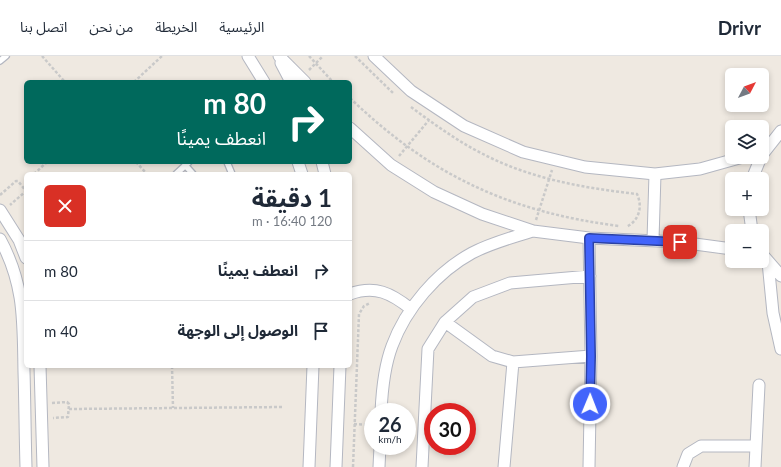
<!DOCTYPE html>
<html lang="ar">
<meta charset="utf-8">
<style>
:root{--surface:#fff;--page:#f6f6f7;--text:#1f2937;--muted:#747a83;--line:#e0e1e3}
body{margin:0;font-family:Lato,"Noto Sans Arabic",sans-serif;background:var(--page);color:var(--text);direction:rtl;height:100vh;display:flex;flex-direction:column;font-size:15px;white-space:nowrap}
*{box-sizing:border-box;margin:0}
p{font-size:13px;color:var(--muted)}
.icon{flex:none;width:22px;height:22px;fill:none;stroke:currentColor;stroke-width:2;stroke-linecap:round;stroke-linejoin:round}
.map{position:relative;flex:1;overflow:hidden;direction:ltr}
.drawer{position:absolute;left:24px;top:116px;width:328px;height:196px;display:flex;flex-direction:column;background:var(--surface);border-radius:6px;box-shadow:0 2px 6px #0003;direction:rtl}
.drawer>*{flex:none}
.top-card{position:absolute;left:24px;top:24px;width:328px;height:84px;border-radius:6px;box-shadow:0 2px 6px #0003;direction:rtl;background:#00695c;color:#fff;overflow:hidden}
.needle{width:26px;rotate:49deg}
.buttons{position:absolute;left:725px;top:12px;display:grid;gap:8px}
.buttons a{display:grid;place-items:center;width:44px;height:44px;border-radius:6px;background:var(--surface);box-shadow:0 2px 6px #0003;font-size:20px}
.speed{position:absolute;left:364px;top:347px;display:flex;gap:8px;font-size:20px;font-weight:700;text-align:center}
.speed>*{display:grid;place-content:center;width:52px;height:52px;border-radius:50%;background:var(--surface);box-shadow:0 2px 6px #0003;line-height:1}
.speed small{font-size:10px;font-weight:400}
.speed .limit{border:6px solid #d22;background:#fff;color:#111}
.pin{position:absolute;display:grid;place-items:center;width:34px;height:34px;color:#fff;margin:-17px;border-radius:8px;box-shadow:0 2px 6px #0006}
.me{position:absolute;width:44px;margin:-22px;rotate:1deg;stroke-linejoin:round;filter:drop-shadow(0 0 3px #0008)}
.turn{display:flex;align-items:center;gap:14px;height:84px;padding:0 20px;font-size:18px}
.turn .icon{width:52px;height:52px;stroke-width:2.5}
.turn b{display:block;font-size:28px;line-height:34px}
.round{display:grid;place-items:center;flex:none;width:42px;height:42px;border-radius:6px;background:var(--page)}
.overview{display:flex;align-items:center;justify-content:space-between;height:68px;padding:0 20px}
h1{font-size:24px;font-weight:700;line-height:30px}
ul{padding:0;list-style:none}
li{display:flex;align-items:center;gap:12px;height:60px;padding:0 20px;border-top:1px solid var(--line)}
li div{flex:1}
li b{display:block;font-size:15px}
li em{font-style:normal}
header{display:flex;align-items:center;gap:24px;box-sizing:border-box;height:56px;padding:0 20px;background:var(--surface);border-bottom:1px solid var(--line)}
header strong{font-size:19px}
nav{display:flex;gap:22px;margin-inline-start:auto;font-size:14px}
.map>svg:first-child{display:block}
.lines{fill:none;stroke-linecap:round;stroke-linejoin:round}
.lane-casing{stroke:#b4b7c1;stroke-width:8}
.street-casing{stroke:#b4b7c1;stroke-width:13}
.path{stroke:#c9c9c9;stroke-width:2.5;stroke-dasharray:3 2;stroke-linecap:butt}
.lane{stroke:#fff;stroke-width:5.5}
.street{stroke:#fff;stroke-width:11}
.route-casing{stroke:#2b41a3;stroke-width:10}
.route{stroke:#4264fb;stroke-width:7}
</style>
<header>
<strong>Drivr</strong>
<nav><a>الرئيسية</a><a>الخريطة</a><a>من نحن</a><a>اتصل بنا</a></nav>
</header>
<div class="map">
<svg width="781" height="411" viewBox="0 0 781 411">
<rect width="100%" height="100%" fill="#efe9e1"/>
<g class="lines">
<g class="lane-casing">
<path id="lane" d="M0,5L6,0
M227,106L232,118
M185,109L193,118
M176,118L189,106"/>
</g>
<g class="street-casing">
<path id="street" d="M248,0L264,26
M279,0L305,26
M374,0L411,35L464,70L523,96L585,111L655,118L700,113L743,101
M281,7L291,26
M350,72L391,109L434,136L482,158L533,175L589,182L680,186L732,193
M762,99L781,75
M298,106L302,118
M322,106L325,118
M752,123L761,101
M749,153L752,175
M0,154L19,184L26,202
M0,183C25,229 23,266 24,316C25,348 25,379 26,411
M653,184L655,118
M762,198L781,220
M768,206L773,257L781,293
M350,238C375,229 391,237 411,253
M445,266L492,300L513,306L591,300
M40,310L43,411
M381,356C382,334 384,311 392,290C406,252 437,216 472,197C491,187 513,181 533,175
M309,411L313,310
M336,411L340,310
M379,411L380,390
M422,411L428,293L445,266L473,241L510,227L590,220
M504,411L513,306
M589,411L591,300L589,182
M683,411L688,398L701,390H756
M755,411L759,329"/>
</g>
<path class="path" d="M42,0L65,26
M309,0L333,26
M355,0L393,37
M309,14L323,0
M134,26L162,0
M350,42C430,119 509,156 619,170
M411,51C434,68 457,85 483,98C531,123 584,132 637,138C643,151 639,165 626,171
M399,100L429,64
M136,106L147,118
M34,118L47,106
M0,139L16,125H18L26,135L10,149
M536,164L552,114
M172,310L173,352
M52,347L67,346L69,348L68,361L53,362
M69,353L283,351
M354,368L373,369
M370,384V361
M353,411L359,258L364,250L370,247"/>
<use href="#lane" class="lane"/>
<use href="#street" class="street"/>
</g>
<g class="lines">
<g class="route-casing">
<path id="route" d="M590,348L591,300L589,182L680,186"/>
</g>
<use href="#route" class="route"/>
</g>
</svg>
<div class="buttons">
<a><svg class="needle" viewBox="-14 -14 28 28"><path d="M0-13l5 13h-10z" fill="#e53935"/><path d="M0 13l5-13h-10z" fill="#747a83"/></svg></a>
<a><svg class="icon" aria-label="layers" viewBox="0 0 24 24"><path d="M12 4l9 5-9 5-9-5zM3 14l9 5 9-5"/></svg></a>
<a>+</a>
<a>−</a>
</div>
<div class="speed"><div>26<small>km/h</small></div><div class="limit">30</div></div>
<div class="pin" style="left:680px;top:186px;background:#d93025"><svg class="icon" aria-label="arrive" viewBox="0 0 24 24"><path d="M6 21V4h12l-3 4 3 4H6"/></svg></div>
<svg class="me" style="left:590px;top:348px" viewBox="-20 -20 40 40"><circle r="17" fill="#4264fb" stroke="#fff" stroke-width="3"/><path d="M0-11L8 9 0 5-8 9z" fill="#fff"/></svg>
<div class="top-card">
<div class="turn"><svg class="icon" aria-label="right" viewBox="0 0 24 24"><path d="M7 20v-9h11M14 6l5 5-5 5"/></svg><div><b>80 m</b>انعطف يمينًا</div></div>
</div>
<section class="drawer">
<div class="overview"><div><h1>1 دقيقة</h1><p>120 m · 16:40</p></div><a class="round" style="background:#d93025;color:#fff"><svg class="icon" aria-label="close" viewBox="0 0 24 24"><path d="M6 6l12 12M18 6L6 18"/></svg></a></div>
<ul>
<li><svg class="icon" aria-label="right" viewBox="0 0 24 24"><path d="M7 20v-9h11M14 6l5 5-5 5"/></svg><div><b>انعطف يمينًا</b></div><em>80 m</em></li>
<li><svg class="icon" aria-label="arrive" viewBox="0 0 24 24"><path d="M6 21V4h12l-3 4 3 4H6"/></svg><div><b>الوصول إلى الوجهة</b></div><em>40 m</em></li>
</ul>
</section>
</div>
